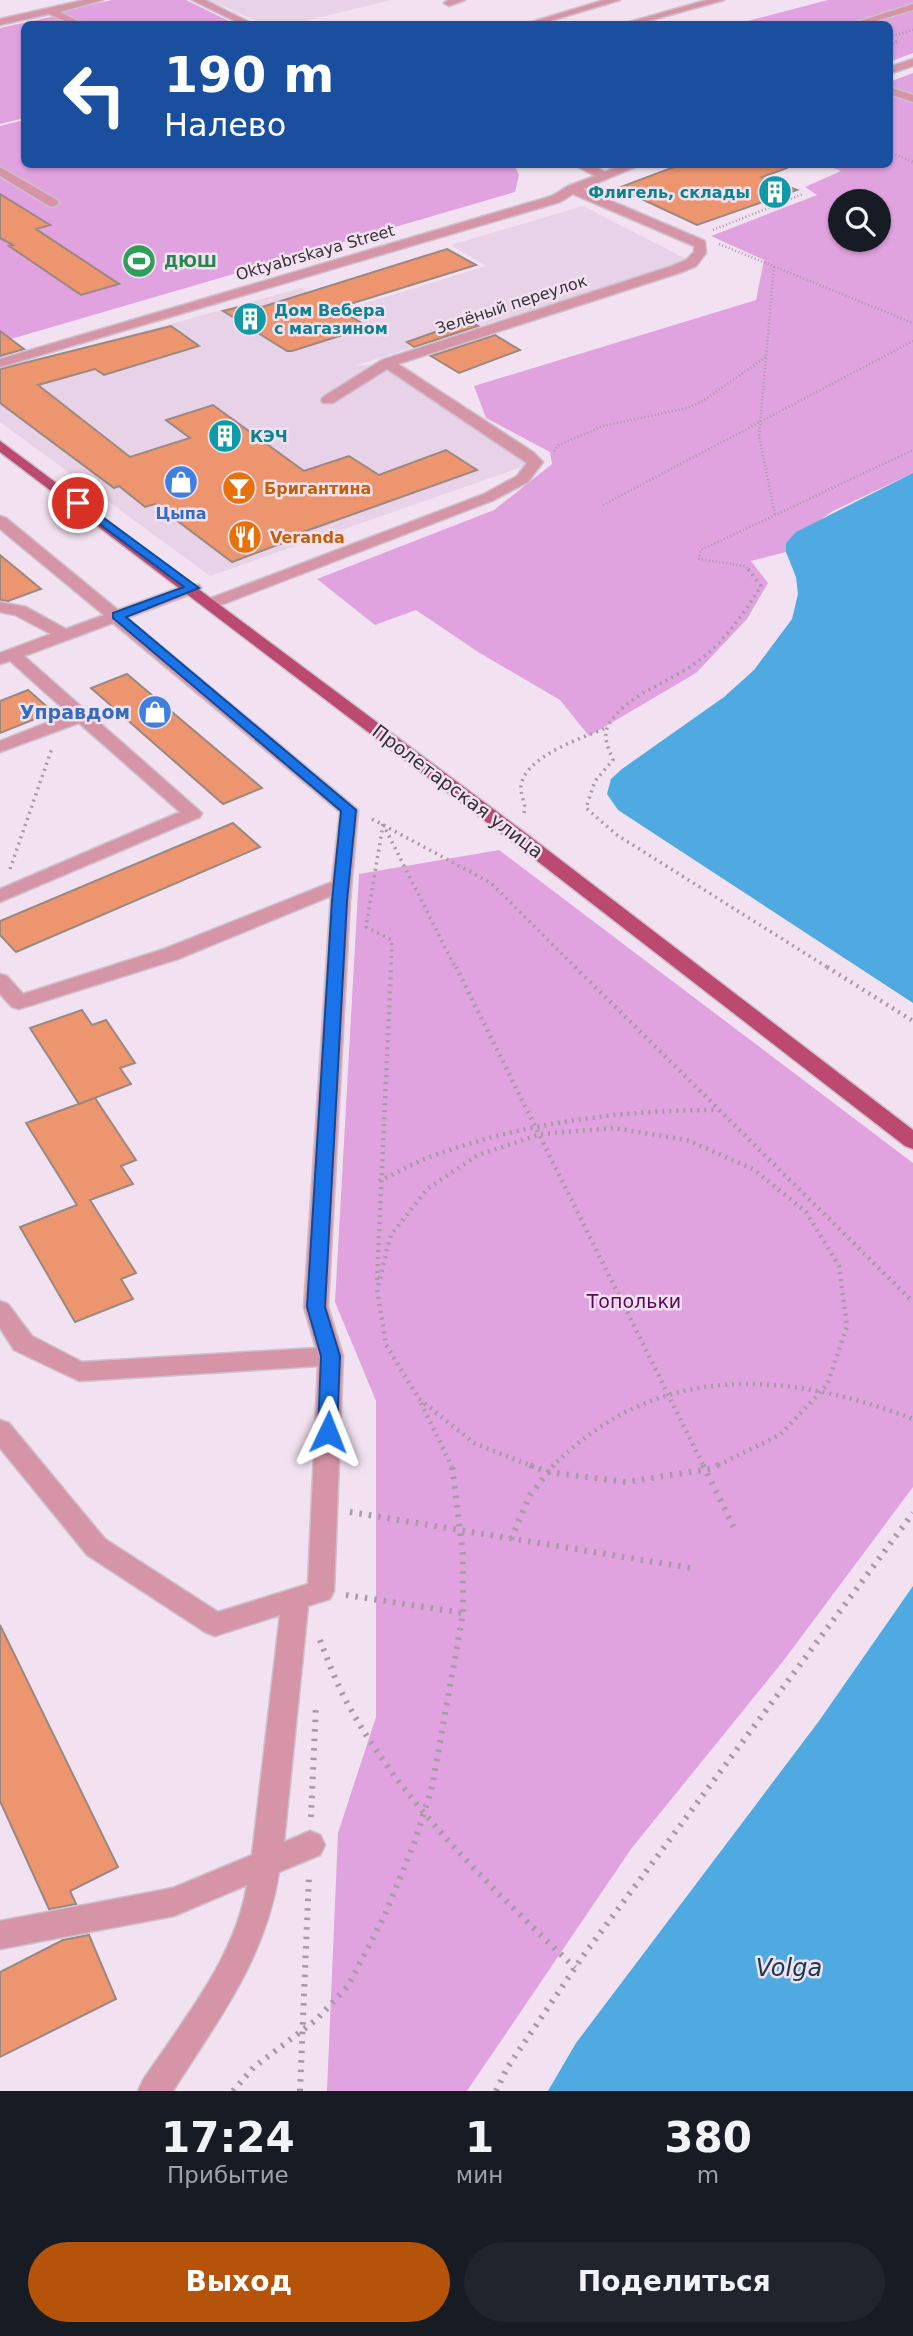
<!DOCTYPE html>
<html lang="ru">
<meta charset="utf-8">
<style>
:root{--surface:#171b24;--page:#20242c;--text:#f1f3f6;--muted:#9ea1a6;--accent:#b45309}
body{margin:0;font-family:"DejaVu Sans",sans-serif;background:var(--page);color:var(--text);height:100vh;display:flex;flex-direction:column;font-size:26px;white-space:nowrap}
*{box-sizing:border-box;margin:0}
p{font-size:23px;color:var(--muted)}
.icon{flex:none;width:38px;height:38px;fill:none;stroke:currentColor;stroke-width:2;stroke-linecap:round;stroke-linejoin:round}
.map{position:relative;height:2091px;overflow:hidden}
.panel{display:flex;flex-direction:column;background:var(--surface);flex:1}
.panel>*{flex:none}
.banner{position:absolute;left:21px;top:21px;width:872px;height:147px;border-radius:10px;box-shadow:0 2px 5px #0004;background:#1a4fa0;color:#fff;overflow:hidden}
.fabs{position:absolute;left:828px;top:189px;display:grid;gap:14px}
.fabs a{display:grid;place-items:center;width:63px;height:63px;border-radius:50%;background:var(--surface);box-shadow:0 2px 5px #0004;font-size:35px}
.pin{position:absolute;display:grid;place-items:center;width:60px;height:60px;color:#fff;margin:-30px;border:4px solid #fff;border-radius:50%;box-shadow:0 2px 7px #0007}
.me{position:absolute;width:77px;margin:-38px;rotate:2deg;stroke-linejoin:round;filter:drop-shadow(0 0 5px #0008)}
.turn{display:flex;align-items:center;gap:24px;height:147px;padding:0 28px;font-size:32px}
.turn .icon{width:91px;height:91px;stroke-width:2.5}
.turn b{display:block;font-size:49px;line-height:60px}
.eta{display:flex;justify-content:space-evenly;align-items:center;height:119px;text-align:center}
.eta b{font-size:42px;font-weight:700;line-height:49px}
.cta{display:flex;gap:14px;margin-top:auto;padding:14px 28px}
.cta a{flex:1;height:80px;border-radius:42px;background:var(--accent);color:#fff;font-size:28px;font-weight:700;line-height:80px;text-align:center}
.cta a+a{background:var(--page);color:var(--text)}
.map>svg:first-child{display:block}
.built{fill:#e8d2e7}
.green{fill:#e1a3e0;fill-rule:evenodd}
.water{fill:#4eaae1}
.building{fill:#ec956e;stroke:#9b8880;stroke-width:2}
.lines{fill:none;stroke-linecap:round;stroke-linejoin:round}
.minor-casing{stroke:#cdbfcc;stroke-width:3}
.major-casing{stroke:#cdbfcc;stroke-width:3}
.path-far3{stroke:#a69aa5;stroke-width:2.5;stroke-dasharray:1 2.5;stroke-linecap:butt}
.path-far2{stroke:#a69aa5;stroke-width:3.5;stroke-dasharray:2 4.5;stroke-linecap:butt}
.path-far1{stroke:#a69aa5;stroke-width:4.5;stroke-dasharray:2 5;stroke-linecap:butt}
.path{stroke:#a69aa5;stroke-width:6;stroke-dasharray:2.5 7;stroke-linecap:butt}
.minor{fill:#d695a7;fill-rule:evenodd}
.major{fill:#bb4970;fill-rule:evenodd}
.route{fill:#1a73e8;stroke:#114b97;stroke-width:2}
.labels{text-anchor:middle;stroke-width:5;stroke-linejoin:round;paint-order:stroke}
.far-culture-label{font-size:16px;font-weight:bold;fill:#0d838f;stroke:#f2e2f1;text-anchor:start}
.far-street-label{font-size:16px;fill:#373137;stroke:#f2e2f1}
.far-leisure-label{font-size:16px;font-weight:bold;fill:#27864d;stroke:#f2e2f1;text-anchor:start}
.far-food-label{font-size:16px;font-weight:bold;fill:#c56008;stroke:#f2e2f1;text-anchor:start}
.far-shop-label{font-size:16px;font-weight:bold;fill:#366cbe;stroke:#f2e2f1}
.shop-label{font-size:19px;font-weight:bold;fill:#366cbe;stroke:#f2e2f1;text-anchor:end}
.street-label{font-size:19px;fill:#373137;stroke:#f2e2f1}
.park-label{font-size:19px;fill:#5c075d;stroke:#f2e2f1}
.near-water-label{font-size:24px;font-style:italic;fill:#143b52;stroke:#f2e2f1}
</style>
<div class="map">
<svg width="913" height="2091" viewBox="0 0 913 2091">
<rect width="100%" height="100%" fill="#f2e2f1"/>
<path class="built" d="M208,0H392L292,24H264Z
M583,206L688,260L354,366L387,363L539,461L210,576L0,422V371L301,288L340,311L486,266L451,245Z"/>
<path class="green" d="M112,0H186L235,24H81L56,12Z
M828,0H913V53L889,62V24H736Z
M55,16L71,24H24V118L0,124V28Z
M913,73V473L833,511L786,543V552L751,561L768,583L747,619L696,673L589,736L560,700L478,652L416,610L375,625L317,579L494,510L552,464L550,452L486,418L474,386L756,300L764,260L711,236L817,195L805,187L841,171L827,165L889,164V82ZM840,201H878V240H840Z
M24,120V164H514L519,175L515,192L11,339L0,331V126Z
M499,850L913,1163V1487L784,1660L631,1849L467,2091H327L338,1833L376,1717V1401L335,1302L359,874Z"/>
<path class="water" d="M913,473V1003L618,810L607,794L611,779L622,769L724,697L754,670L792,619L798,594L796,577L786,552V543L796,532Z
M913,1586V2091H548L576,2043L819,1721Z"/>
<path class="building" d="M682,164H787V168L762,177L797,190L697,225L618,188Z
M0,194L50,225L36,229L119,284L81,295L9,246L13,245L0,238Z
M447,249L476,265L337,308L368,327L292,351H287L223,311L255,303L262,307Z
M468,320L478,326L414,347L407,342Z
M171,326L199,346L104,375L95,369L38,385L130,457L190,438L166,420L213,405L304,471L349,456L379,475L446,450L477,470L292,536L296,538L232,562L155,504L145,507L119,486L114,488L0,403V369Z
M0,331L24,349L0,356Z
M495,335L520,350L459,373L431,356Z
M0,555L41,589L8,601L0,600Z
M127,674L262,788L223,804L91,688Z
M28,690L53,712L0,733V701Z
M233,823L260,847L16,952L0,935V921Z
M82,1010L92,1025L106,1020L135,1063L120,1068L131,1084L79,1104L30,1028Z
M95,1098L136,1160L121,1166L133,1184L90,1200L136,1273L121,1279L133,1299L75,1322L20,1227L77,1205L26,1123Z
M0,1625L118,1867L70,1891L76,1904L49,1909L0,1801Z
M89,1935L116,1999L0,2057V1972L63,1940Z"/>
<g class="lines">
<g class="minor-casing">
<path id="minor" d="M84,0H103L60,12L84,24H71L49,14L0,25V19Z
M192,0H205L253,24H241Z
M448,0H465L449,6L444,3Z
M604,0H620L540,24H525Z
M707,0H724L637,24H622Z
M913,4V10L865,24H851Z
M913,59V66L889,74V67Z
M889,87L913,95V102L889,94Z
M573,164H590L605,172L624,164H642L583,189L705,241L706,253L696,266L682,272L398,364L533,452L543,462L528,482L494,500L218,606L212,608L204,603L206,600L484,494L517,476L527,463L387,369L333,403H323L321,400L323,397L382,360L672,266L686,260L694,252V246L573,194L560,202L0,367V359L552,196L568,186L595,176Z
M0,167L57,200L59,203L53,207L49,206L0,176Z
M0,516L6,518L118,610L187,585H199L201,588L199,591L127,618L358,810L350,901L328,1307L343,1356L334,1591L330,1599L308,1606L284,1842L310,1831L320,1835L325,1845L320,1855L279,1872C266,1958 218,2020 173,2091H138L143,2080C183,2020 235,1958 247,1885L174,1916L0,1949V1921L173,1888L252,1855L280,1615L215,1636L205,1632L87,1555L0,1448V1420L9,1423L105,1539L218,1612L308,1584L318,1366L79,1381L14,1350L0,1328V1301L8,1304L32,1336L82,1362L316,1348L304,1307L331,896L178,959L19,1009L12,1007L0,994V974L7,976L23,994L164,949L332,882L340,812L113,623L24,656L202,813L200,817L0,902V889L180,812L79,723L0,752V741L69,714L10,661L0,664V653L51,634L15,615L0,612V602L26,607L66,629L104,615L0,529Z"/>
</g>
<g class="major-casing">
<path id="major" d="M0,441L528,835L913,1130V1149L905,1146L514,843L0,452Z"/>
</g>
<path class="path-far3" d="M889,37L913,30
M889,38L898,42L889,45
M889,152L913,162
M713,230L803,194
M719,244L913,323
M774,267L759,436L775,515
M554,451L559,445L603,426L687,408L703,401L767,356
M603,505L913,341
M749,571L745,566L699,559L701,550L913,450"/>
<path class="path-far2" d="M748,569L761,586C743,615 722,645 694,664C668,683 626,695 609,724C602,735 608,748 613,760L595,781L586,808L617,835L830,969
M524,813C527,804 520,796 521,786C525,756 582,738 606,728
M372,819L491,883L577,969
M383,824L456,969
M383,824L366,927L392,940L391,969
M10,869L52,748"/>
<path class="path-far1" d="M456,967L704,1467
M575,967L913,1302
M827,967L913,1021
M379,1181C398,1172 417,1161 438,1154C528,1122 623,1110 718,1110
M377,1280L391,967
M421,1403L452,1467
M534,1467L474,1443L419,1399L386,1345L377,1289L391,1235L427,1189L478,1155L541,1134L614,1128L687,1140L753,1169L806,1212L839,1266L847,1326L827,1385L780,1435L714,1467
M552,1467C656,1361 785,1370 913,1419"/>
<path class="path" d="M530,1465L547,1472L626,1482L710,1469L718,1465
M703,1465L734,1528
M350,1512L691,1568
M511,1539L530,1495L554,1465
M346,1595L463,1613
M320,1640C327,1658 334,1677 343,1695C398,1800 490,1886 575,1968
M311,1817L316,1704
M233,2091L254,2067L316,2020L348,1986L384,1917L415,1841L432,1787L463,1613V1555L452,1465
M300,2091L309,1875
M496,2091L507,2068L583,1956L913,1513"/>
<use href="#minor" class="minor"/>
<use href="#major" class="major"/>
</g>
<path class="route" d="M78,499L199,588L126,617L356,810L347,901L325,1307L340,1356L337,1432L334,1438L328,1440L321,1438L318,1432L321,1356L307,1307L332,901L341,811L113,618V613L184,587L74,505L72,503Z"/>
<defs>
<g id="building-disc" transform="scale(1.75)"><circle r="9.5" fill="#0f9aa8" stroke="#f2e2f1"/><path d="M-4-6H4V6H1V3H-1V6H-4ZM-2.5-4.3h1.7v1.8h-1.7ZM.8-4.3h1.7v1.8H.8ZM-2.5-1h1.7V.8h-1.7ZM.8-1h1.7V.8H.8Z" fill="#fff"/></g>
<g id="stadium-disc" transform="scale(1.75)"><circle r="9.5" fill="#2e9e5b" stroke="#f2e2f1"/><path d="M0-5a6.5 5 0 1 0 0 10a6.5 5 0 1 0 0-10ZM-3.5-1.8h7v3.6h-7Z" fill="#fff"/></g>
<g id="shop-disc" transform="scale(1.75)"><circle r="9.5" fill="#3f7fe0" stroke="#f2e2f1"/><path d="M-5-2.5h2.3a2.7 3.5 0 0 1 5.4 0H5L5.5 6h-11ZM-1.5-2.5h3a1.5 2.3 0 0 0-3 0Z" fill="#fff"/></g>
<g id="bar-disc" transform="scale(1.75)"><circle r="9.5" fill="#e8710a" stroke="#f2e2f1"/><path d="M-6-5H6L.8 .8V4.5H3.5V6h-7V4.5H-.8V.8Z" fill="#fff"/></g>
<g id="restaurant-disc" transform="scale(1.75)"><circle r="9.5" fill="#e8710a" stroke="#f2e2f1"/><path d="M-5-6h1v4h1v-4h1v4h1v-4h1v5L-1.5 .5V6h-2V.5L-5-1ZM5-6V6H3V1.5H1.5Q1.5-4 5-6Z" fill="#fff"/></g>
</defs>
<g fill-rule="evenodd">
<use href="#building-disc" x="775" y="192"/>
<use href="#stadium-disc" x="139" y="261"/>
<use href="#building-disc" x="250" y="319"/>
<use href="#building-disc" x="225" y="436"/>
<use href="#shop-disc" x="181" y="482"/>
<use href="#bar-disc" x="239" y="488"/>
<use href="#restaurant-disc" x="245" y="537"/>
<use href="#shop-disc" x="155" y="712"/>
</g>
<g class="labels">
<g class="far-culture-label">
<text x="750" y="198" text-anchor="end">Флигель, склады</text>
<text x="274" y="316">Дом Вебера<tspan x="274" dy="18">с магазином</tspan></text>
<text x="250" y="442">КЭЧ</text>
</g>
<g class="far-street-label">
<text transform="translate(315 252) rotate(-16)" y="6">Oktyabrskaya Street</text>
<text transform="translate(511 304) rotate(-18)" y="6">Зелёный переулок</text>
</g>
<g class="far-leisure-label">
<text x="164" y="267">ДЮШ</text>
</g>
<g class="far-food-label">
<text x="264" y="494">Бригантина</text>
<text x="270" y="543">Veranda</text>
</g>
<g class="far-shop-label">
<text x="181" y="519">Цыпа</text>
</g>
<g class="shop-label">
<text x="130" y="719">Управдом</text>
</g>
<g class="street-label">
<text transform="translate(458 791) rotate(37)" y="7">Пролетарская улица</text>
</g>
<g class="park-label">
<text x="634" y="1308">Топольки</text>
</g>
<g class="near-water-label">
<text x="789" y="1976">Volga</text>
</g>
</g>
</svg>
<div class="fabs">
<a><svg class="icon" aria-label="search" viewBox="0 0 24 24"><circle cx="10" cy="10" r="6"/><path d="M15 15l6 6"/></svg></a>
</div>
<div class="pin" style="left:78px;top:503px;background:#d93025"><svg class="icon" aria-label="arrive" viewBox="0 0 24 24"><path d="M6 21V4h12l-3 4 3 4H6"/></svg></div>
<svg class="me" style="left:328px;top:1432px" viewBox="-20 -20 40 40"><path d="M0-17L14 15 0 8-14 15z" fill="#1a73e8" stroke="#fff" stroke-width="4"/></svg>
<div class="banner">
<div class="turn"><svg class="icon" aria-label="left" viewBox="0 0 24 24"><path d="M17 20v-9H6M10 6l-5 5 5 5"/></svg><div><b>190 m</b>Налево</div></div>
</div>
</div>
<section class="panel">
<div class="eta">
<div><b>17:24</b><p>Прибытие</p></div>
<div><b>1</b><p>мин</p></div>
<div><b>380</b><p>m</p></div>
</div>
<div class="cta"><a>Выход</a><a>Поделиться</a></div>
</section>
